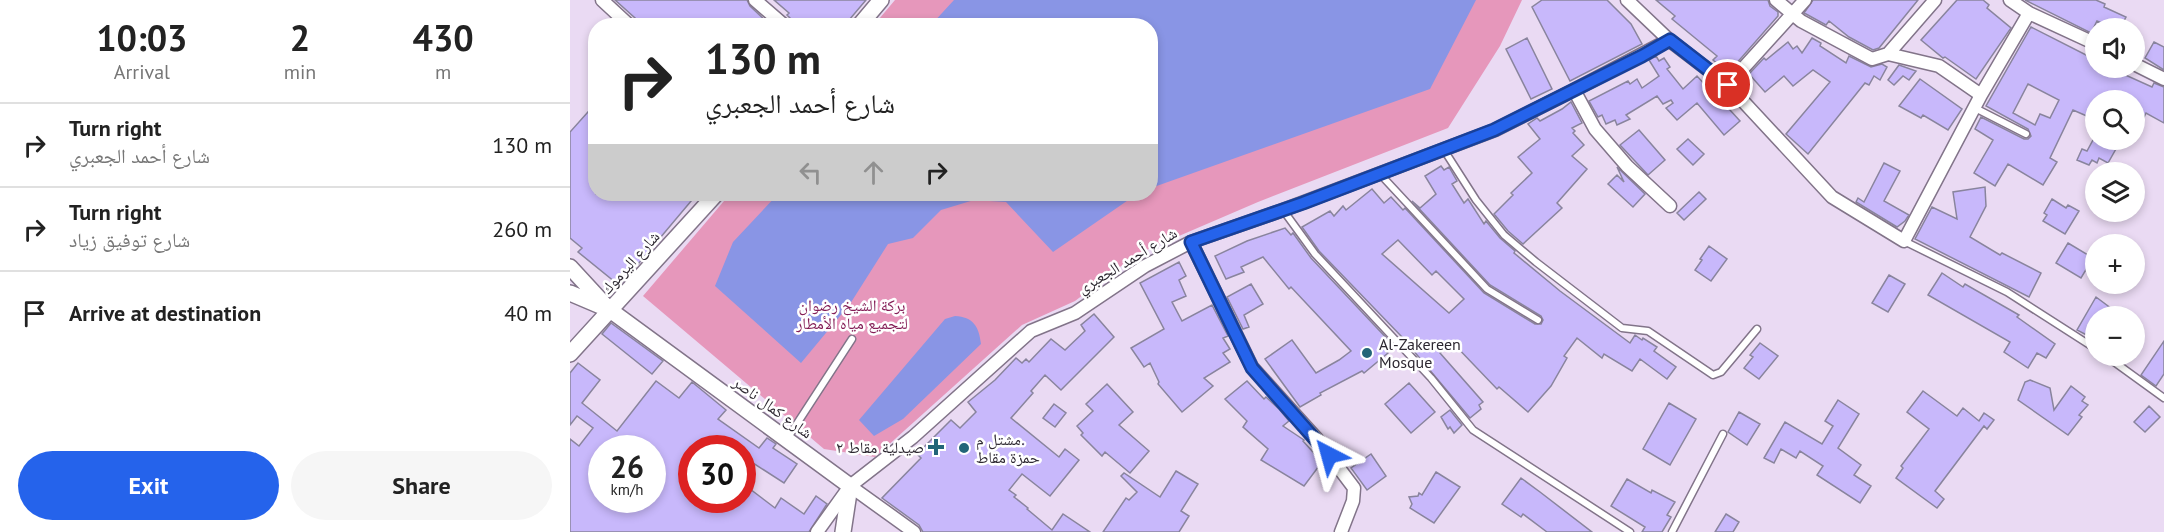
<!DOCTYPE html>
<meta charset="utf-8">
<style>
:root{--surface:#fff;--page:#f6f6f6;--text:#222;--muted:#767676;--line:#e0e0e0;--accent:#2563eb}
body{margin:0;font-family:"PT Sans","Noto Naskh Arabic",sans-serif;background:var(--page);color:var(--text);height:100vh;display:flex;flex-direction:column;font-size:22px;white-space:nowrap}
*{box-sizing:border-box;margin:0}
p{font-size:20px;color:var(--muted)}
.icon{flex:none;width:33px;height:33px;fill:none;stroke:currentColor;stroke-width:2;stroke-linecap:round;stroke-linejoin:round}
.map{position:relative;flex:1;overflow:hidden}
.sheet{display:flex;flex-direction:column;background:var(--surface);width:570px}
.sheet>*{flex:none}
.top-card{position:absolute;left:18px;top:18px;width:570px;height:183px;border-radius:24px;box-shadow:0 3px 9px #0003;background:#fff;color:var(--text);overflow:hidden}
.tools{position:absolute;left:1515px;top:18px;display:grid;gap:12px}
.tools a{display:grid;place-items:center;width:60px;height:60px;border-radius:50%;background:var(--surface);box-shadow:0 3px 9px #0003;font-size:30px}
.speed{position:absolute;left:18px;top:435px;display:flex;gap:12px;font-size:30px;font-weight:700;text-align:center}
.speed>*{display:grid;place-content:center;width:78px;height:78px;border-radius:50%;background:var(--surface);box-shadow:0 3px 9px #0003;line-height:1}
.speed small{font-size:15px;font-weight:400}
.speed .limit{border:9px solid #d22;background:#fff;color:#111}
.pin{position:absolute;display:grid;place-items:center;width:51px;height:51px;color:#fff;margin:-26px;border:3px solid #fff;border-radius:50%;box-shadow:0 2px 6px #0007}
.me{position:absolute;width:66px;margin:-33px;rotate:321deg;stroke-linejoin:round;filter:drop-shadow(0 0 4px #0008)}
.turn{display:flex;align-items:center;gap:21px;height:126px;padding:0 18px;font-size:27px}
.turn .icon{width:78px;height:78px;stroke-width:2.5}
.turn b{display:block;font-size:42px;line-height:51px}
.lanes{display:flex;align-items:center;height:57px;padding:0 18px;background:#0003;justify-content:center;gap:30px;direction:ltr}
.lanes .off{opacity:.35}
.eta{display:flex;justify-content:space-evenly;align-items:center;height:102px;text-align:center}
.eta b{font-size:36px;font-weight:700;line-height:42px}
.action{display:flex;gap:12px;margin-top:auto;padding:12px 18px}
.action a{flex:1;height:69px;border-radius:36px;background:var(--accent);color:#fff;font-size:24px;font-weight:700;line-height:69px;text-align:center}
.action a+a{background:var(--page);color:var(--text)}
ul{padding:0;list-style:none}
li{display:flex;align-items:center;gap:18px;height:84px;padding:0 18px;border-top:2px solid var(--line)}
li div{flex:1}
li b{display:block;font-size:22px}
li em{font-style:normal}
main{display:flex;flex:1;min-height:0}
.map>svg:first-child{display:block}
.green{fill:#e697bb}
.water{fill:#8995e5}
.building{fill:#c8b8fb;stroke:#89849d;stroke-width:1.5;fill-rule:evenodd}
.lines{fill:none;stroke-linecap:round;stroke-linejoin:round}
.service-casing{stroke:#827489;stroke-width:9}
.minor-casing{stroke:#827489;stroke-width:15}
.tertiary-casing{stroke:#827489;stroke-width:18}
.service{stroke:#fff;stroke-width:6}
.minor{stroke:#fff;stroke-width:12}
.tertiary{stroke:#fff;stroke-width:15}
.route-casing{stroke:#184099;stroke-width:15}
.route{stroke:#2563eb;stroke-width:10}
.poi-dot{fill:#226578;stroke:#fff;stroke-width:2}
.labels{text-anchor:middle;stroke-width:5;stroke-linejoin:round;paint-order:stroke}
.street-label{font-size:16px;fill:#2d2831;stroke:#fff}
.park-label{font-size:16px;fill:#841e57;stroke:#fff}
.poi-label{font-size:16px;fill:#2d2831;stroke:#fff;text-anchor:start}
</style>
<main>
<section class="sheet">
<div class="eta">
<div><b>10:03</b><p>Arrival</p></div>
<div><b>2</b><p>min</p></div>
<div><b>430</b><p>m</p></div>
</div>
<ul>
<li><svg class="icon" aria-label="right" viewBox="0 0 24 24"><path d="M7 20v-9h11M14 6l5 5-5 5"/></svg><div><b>Turn right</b><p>شارع أحمد الجعبري</p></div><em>130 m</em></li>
<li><svg class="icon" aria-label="right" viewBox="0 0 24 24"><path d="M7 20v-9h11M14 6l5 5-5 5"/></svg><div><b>Turn right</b><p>شارع توفيق زياد</p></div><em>260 m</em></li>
<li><svg class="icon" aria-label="arrive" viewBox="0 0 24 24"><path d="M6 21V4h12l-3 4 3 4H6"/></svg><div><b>Arrive at destination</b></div><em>40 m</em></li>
</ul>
<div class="action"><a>Exit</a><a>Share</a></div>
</section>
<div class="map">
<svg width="1594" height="532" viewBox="0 0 1594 532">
<rect width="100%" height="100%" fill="#eadaf3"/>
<path class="green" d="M325,0H952L930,46L878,128L688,202L567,254L505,301L452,325L305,457L254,449L73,296L160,194H580V26L304,25Z"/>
<path class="water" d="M384,0H906L860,89L581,188L580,26L361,25Z
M208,194H567L483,252L436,202L404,200L371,210L343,238L318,244L280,304L231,363L145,286L163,242Z
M385,316C403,317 409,326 411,344L333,419L304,436L289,420L375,319Z"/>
<path class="building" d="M45,0H177L180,6L201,26H74Z
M204,0H296L274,26H228L217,15L219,13Z
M972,0H1037L1061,24L1072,44L1000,81L962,7Z
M1086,0H1198L1200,6L1208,12V16L1158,73L1143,60L1147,56L1102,19L1105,16Z
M1243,0H1348L1309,48L1303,50L1279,37L1259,21L1256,25L1236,14L1234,13Z
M1387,0H1413L1419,5L1417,8L1441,28L1406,79L1375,57L1373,58L1351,40Z
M1455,0H1526L1535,4L1534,7L1556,17L1550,28H1543L1527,21L1521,33Z
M1461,27L1526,60V68H1540L1582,87L1584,83L1594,87V123L1576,113L1564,139V100H1526V120L1503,110L1480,158L1487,162L1473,185L1438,164L1425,186L1404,173L1423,140L1405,129L1411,117L1454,139H1458L1461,136L1458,129L1416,106ZM1458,84L1489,100L1480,118L1470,114L1465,125L1443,113Z
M957,38L982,89L961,99L936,49Z
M1242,38L1251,43L1250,46L1276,63L1279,56L1301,67L1312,64L1317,67L1310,80L1304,76L1299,85L1295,83L1238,154L1216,134L1260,82L1243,70L1223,86L1214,76L1195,92L1179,74L1194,58L1196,60L1218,42L1223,49L1227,46L1232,53Z
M1584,42L1594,47V70L1575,58Z
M1086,56L1089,61L1094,58L1100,67L1097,69L1113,89L1127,76L1138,88L1139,87L1170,121L1154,135L1127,103L1107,120L1096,108L1103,103L1101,100L1093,104L1087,96L1056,115L1060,119L1047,125L1045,120L1036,124L1032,115L1028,117L1019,101L1058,81L1060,84L1067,79L1072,88L1089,76L1079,60Z
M1329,65L1346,71L1339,80L1333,76L1324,85L1318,80Z
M1350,79L1392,109L1378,130L1353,115L1351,118L1329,106Z
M1001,102L1012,123L1002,128L1005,131L1003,133L1014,145L1002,156L1017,169L987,203L992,208L953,244L938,231L924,214L943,195L941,193L962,173L948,157L970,139L958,124L967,118L970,121L992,109Z
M26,103V194H127L53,282H45L8,252L12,248L0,238V132Z
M1069,130L1095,160L1078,175L1050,145Z
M1118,139L1134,154L1123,165L1107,149Z
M1523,140H1551L1538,163L1529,158L1527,163L1522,160L1519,165L1507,160L1512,149L1517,151Z
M1314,163L1330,171L1314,201L1339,215L1335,221L1327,227L1286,202L1288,198L1294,202Z
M871,166L874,170L879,167L887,181L882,184L894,203L898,199L914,224L916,221L930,238L945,251L944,253L990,291L1060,343L1065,335L1072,340L1073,338L1087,347L1084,351L1106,367L1097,379L1070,359L1062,371L1034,354L1032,358L1007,338L994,356L997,358L981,386L958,412L929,387L927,389L882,342L870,353L913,402L909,405L911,409L900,418L832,337L749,251L732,227L760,211L764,216L773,206L776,210L802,189L814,203L821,197L833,210L835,208L914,293L965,324H971L973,320L971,316L920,285L842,201L850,208L866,194L855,176ZM828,240L862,275L866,271L894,299L879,313L812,254Z
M1047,167L1075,194L1063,207L1038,184L1047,175L1054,182Z
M1415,187L1416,206L1400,237L1430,255L1432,253L1471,273L1459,297L1345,239L1362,207L1387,219L1383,192Z
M1129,192L1136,199L1114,220L1107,213Z
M1482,199L1496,208L1498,205L1509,211L1495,234L1473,221L1477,215L1474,213Z
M715,228L721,235L723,233L741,258L823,345L816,351L818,353L794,373L792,371L750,393L751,395L730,407L695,359L722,340L746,373L769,360L781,351L721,287L719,289L693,257L671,267L674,272L656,279L645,256L677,241Z
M1498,243L1523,258L1511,278L1486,263Z
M1139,246L1157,259L1141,281L1125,270L1132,260L1130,259Z
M609,262L616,276L609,280L616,296L602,302L612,321L642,305L658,336L653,338L660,349L653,353L660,362L634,378L643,386L612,412L588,384L589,382L580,363L574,367L561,348L594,329L570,283Z
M1372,273L1393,287L1395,284L1449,315L1447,317L1485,344L1476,358L1467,353L1458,368L1434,352L1440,342L1358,295Z
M1319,275L1335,284L1318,312L1302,303Z
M681,284L693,304L674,315L679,327L673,329L657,297Z
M1526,297L1542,309L1538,316H1526V340L1507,330Z
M524,314L544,337L491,390L475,375L461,391L463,393L441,418L489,457L495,449L509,460L480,496L452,474L439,490L446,495L444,497L458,508L457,509L482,530L493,514L520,532H353L349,525L312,498L351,458L347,454L381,420L390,428L406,412L398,402L425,380L446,358L452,363L456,359L459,362L481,339L495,350L515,331L511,325Z
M41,323L93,361L82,374L32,334Z
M1594,341V374L1586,386L1571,375Z
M1190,343L1208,356L1189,379L1174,368L1183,357L1180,355Z
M8,363L30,380L12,403L47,431L86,381L109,398L122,382L156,410L148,419L189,448L197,438L206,444L203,448L227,464L214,483L180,461L172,471V448H122V500H172V483L205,508L211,498L234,514L246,496L257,504L239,532H0V439L9,446L23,428L7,416L0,425V373ZM32,448H82V500H32Z
M1460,380L1480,388L1484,410L1501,386L1515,397L1512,401L1518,405L1509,415L1512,417L1498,435L1448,400L1455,382Z
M677,381L694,399L696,397L709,409L719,421L713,426L734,440L733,441L752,462L734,486L691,460L698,449L673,427L677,421L655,399Z
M839,383L865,412L841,433L815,404Z
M537,384L563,412L549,425L579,451L560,473L535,452L532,456L511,435L513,433L507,426L523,411L516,404Z
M1353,391L1387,416L1393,408L1409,421L1414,413L1424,420L1417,429L1414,426L1365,491L1374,499L1367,508L1326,478L1333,468L1331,466L1359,429L1337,412Z
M1268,400L1289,414L1268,448L1291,465L1284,475L1301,486L1290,503L1247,475L1253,466L1230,451L1226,458L1211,449L1204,463L1194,458L1215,422L1252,444L1263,426L1255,421Z
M1099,403L1126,419L1100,465L1073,449Z
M484,404L496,413L485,427L473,418Z
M1579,406L1590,417L1575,432L1564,422Z
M880,410L892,425L884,433L880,427L878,429L871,417Z
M1169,412L1190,424L1177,445L1158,432Z
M801,454L816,476L797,490L781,468Z
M606,471L628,484L611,511L619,516L609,532H533L556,498L559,500L567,492L551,476L554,473L590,497Z
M866,472L890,487L864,523L840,508L842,504L839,497L848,496L849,493L852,495Z
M951,478L970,492L1022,532H977L953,514L951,517L932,504Z
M1057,479L1081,493L1082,490L1105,502L1097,515L1101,517L1092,532H1072L1075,527L1041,506Z
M1156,514L1169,522L1163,532H1145Z"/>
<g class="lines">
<g class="service-casing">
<path id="service" d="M1405,108L1456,134
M874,150L906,200L934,235L966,262L1052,328L1078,331L1143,375L1151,372L1187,329
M810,174L917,289L968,320
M713,210L745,254L861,378L903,430L1060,532
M1334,241L1437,292L1526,349
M1536,356L1594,398
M217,439L282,339
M1102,532L1153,434"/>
</g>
<g class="minor-casing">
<path id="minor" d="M32,0L60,26
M185,0L215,26
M1057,0L1099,40L1158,85L1262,197L1334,241L1411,95L1459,13
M1206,0L1231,21L1302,59L1318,54L1369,66L1411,95
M1440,0L1459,13L1526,44
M1318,54L1365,0
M1564,64L1594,79
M1158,85L1235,0
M1004,90L1099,40
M621,242L682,367L747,439L784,488L783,501L771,532
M280,486L344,532
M247,532L280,486L343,437L461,331L505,313L575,266L621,242L713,210L925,130L1004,90L1025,129L1057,166L1100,206"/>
</g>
<g class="tertiary-casing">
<path id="tertiary" d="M289,26L311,0
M0,267L36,306
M0,293L40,310L280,486L273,532
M0,354L146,194"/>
</g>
<use href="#service" class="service"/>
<use href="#minor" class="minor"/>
<use href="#tertiary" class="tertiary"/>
</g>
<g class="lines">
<g class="route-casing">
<path id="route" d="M759,455L682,368L621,242L733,203L924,130L1072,56L1100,40L1158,85"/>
</g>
<use href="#route" class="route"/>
</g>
<g class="poi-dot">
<circle cx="797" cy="353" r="6"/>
<path d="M363 438h6v6h6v6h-6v6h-6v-6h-6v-6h6z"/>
<circle cx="394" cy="448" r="6"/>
</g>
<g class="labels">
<g class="street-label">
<text transform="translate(557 260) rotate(-31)" y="6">شارع أحمد الجعبري</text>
<text transform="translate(60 262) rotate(-48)" y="6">شارع اليرموك</text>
<text transform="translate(203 407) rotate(36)" y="6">شارع كمال ناصر</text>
</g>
<g class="park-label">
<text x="282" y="311">بركة الشيخ رضوان<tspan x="282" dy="18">لتجميع مياه الأمطار</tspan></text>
</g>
<g class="poi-label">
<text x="809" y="350">Al-Zakereen<tspan x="809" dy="18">Mosque</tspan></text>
<text x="406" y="445">مشتل م.<tspan x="406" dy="18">حمزة مقاط</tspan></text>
<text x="354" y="453" text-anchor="end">صيدلية مقاط ٢</text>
</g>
</g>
</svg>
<div class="tools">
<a><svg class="icon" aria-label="sound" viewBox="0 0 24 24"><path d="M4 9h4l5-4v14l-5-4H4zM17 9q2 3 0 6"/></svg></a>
<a><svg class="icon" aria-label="search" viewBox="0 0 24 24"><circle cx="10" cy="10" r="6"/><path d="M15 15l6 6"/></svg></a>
<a><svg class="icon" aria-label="layers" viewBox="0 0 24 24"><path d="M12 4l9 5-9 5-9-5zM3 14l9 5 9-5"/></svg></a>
<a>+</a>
<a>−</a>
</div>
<div class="speed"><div>26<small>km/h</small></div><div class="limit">30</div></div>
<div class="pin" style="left:1158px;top:85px;background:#d93025"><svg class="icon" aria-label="arrive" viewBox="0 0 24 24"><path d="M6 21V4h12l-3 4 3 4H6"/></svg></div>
<svg class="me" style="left:759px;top:455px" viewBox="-20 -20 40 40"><path d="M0-17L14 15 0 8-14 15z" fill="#2563eb" stroke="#fff" stroke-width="4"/></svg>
<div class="top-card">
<div class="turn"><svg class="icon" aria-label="right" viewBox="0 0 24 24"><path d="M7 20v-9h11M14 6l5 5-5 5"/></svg><div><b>130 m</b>شارع أحمد الجعبري</div></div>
<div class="lanes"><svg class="icon off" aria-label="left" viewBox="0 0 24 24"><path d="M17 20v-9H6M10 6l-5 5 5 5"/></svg><svg class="icon off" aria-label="ahead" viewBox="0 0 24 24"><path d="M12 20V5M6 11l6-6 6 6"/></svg><svg class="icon" aria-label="right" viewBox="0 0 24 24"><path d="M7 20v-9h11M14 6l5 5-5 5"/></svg></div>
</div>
</div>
</main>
